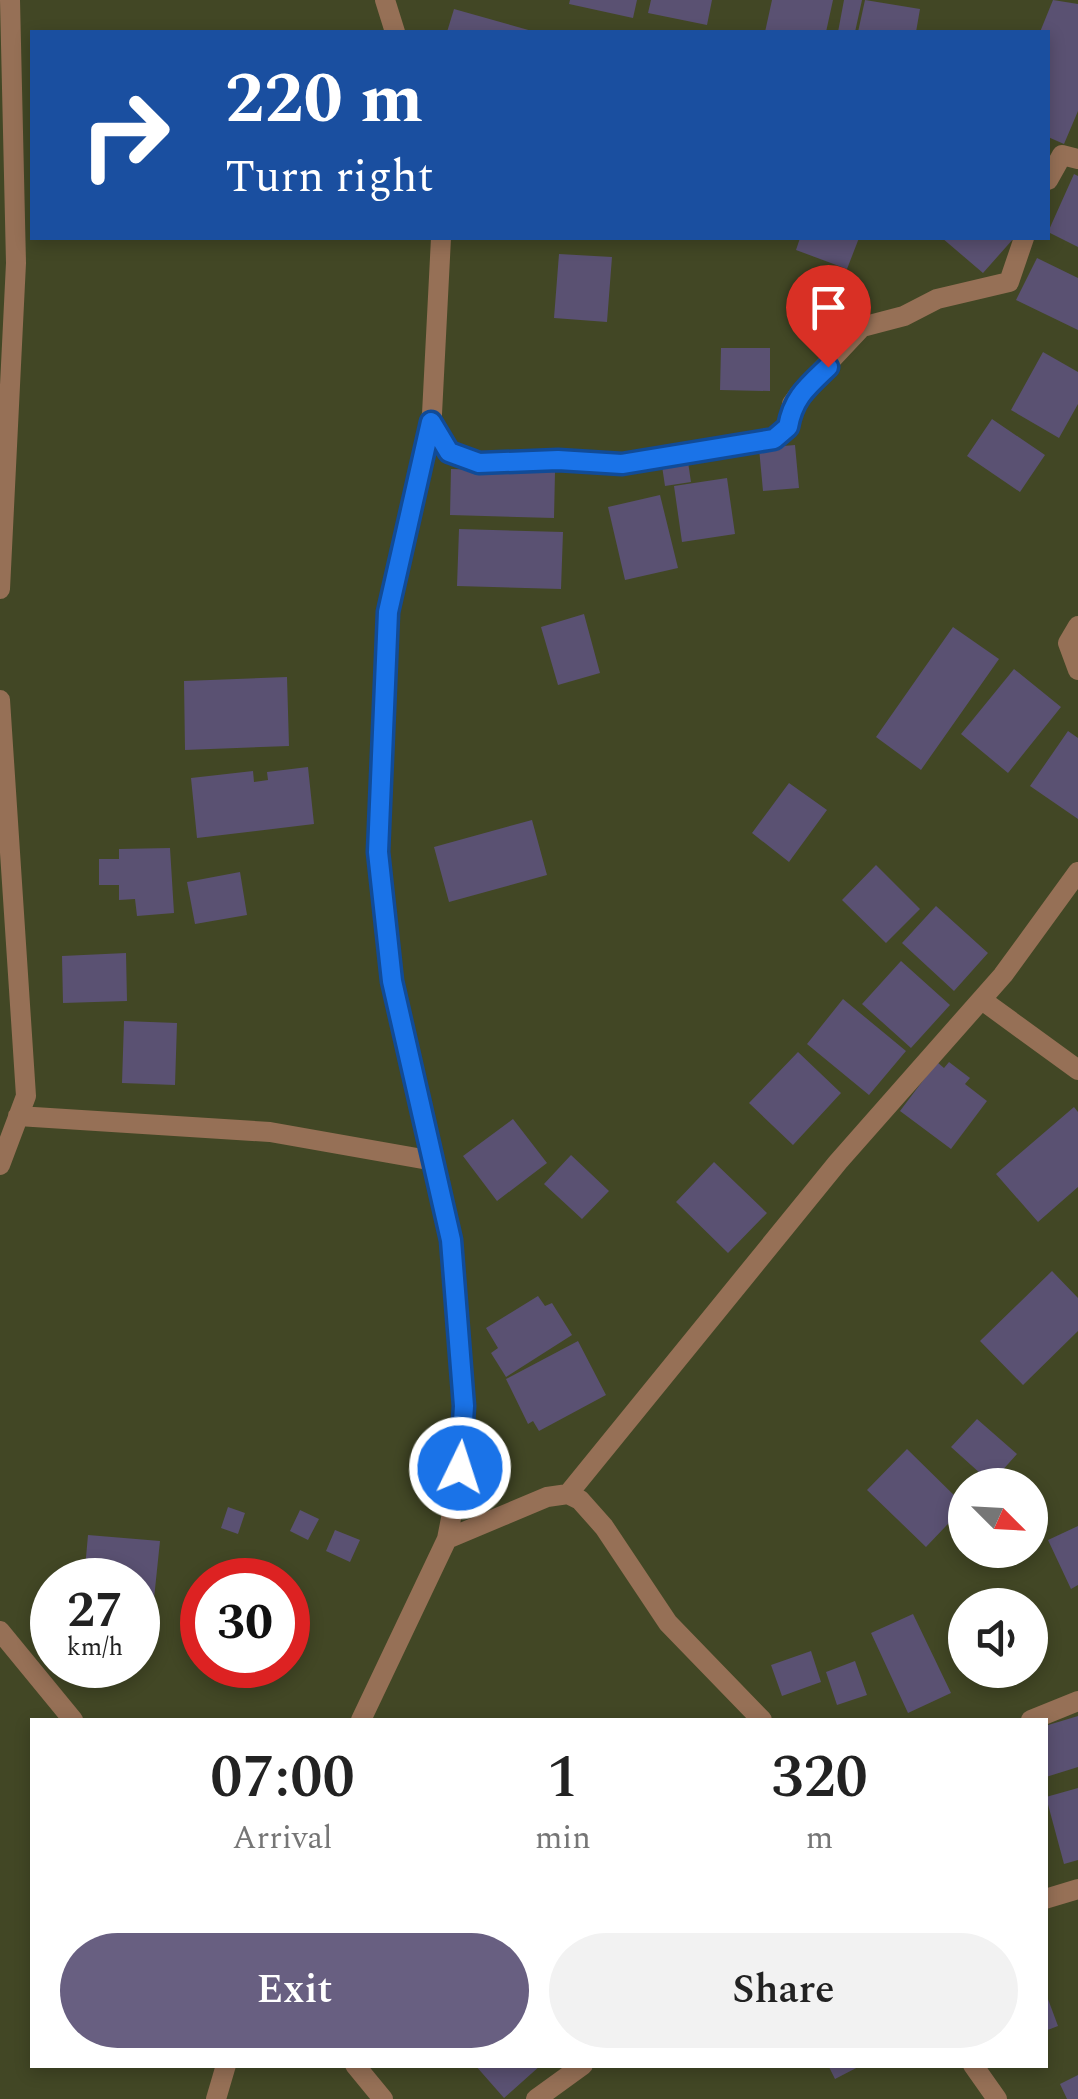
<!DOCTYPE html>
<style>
:root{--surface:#fff;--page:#f2f2f2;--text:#222;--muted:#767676;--accent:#685f81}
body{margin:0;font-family:Spectral,serif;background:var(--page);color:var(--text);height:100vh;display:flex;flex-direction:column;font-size:38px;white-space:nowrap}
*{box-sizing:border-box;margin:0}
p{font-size:32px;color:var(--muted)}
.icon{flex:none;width:55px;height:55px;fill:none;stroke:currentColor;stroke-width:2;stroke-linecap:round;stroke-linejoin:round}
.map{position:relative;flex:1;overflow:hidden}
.details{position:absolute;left:30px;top:1718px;width:1018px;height:350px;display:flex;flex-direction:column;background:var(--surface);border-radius:0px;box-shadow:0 5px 15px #0003}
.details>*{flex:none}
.top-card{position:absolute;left:30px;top:30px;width:1020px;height:210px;border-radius:0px;box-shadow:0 5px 15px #0003;background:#1a4fa0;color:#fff;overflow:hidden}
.needle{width:65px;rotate:114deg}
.fabs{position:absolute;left:948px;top:1468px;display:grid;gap:20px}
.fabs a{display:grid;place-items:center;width:100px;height:100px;border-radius:50%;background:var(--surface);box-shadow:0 5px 15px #0003;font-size:50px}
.speed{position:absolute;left:30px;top:1558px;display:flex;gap:20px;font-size:50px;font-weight:700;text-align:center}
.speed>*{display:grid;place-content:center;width:130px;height:130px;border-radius:50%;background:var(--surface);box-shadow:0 5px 15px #0003;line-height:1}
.speed small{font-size:25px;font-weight:400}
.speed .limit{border:15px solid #d22;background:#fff;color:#111}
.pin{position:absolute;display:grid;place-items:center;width:85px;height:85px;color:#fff;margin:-102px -42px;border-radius:50% 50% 50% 0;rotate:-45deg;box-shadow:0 0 10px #0007}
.pin .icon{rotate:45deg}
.me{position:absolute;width:110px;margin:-55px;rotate:4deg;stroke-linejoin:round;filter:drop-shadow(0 0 8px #0008)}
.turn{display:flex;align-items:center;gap:35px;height:210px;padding:0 30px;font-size:45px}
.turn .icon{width:130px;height:130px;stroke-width:2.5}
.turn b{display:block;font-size:70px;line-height:85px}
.eta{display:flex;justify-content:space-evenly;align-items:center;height:170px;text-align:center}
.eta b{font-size:60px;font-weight:600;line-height:70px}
.primary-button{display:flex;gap:20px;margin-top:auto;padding:20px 30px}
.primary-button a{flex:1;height:115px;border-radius:60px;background:var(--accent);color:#fff;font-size:40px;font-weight:600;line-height:115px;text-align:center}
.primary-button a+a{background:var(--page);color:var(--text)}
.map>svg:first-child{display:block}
.building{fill:#5a5172}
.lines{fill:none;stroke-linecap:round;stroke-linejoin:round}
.minor{stroke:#967056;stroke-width:20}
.route-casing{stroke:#114b97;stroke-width:25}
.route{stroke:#1a73e8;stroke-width:18}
</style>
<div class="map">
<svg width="1078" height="2099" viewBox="0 0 1078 2099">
<rect width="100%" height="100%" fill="#424725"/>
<path class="building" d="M570,0H637L633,18L569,4Z
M651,0H712L707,25L648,13Z
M772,0H833L826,32H765Z
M844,0H862L855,32H838Z
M865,0L920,9L916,32H858Z
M1053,0L1078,4V111L1064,144L1048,137V32H1040Z
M454,9L532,31V32H447Z
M1074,174L1078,176V247L1048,232Z
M800,238H859L847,269L796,250Z
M942,238H1014L983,273Z
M559,254L612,257L607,322L554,318Z
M1037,258L1078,278V330L1016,300Z
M721,348H770V391L720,390Z
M1043,352L1078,372V404L1059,438L1011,410Z
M992,419L1045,455L1020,492L967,456Z
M795,445L799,488L763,491L759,448Z
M688,462L691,482L665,486L662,466Z
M451,469L555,472L554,518L450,515Z
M727,478L735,534L682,542L674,486Z
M660,495L678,568L625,580L608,507Z
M459,529L563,532L561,589L457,586Z
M584,614L600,673L558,685L541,627Z
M953,627L999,659L921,770L876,737Z
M1014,669L1061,707L1008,773L961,734Z
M287,677L289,746L185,750L184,681Z
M1068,731L1078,738V819L1030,786Z
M308,767L314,824L197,838L191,778L253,771L254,782L268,780L267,772Z
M789,783L827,810L789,862L752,833Z
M532,820L547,875L449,902L434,847Z
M170,848L174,913L137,916L135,899L119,900V885H99V859H119V849Z
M876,865L920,909L886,943L842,900Z
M240,872L247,915L195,924L187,882Z
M936,906L988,953L954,991L902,943Z
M126,953L127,1001L63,1003L62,956Z
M901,961L950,1005L911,1048L862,1004Z
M843,999L906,1051L869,1095L807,1044Z
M124,1021L177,1023L175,1085L122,1083Z
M798,1052L841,1093L793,1145L749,1103Z
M937,1062L944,1068L949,1062L970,1078L965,1084L987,1101L951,1149L900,1111Z
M1074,1107L1078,1112V1187L1038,1222L996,1174Z
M513,1119L547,1163L497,1201L463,1156Z
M571,1155L609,1191L582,1219L544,1184Z
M714,1162L767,1213L728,1253L676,1202Z
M1052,1271L1078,1298V1331L1023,1385L980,1341Z
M538,1296L545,1306L552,1303L572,1335L506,1377L491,1353L498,1348L486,1328Z
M578,1341L606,1395L539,1431L533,1421L528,1424L506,1379Z
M977,1419L1017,1454L991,1483L951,1447Z
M907,1449L965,1506L926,1547L867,1490Z
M228,1507L245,1513L238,1534L221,1528Z
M300,1510L319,1519L308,1540L290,1531Z
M1078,1526V1585L1071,1589L1048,1540Z
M335,1530L360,1540L350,1562L326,1551Z
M88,1535L160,1541L152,1618L138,1617V1580H84Z
M913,1614L951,1693L908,1713L871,1633Z
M811,1651L821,1682L782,1696L771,1665Z
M855,1661L867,1695L837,1705L826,1672Z
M1078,1716V1767L1046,1777L1045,1726Z
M1078,1788V1860L1064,1864L1046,1797Z
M1045,1991L1058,2026L1045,2031Z
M475,2065H541L504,2098Z
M828,2065H862L835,2079Z
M1078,2075V2099H1067L1060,2084Z"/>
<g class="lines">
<path class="minor" d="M385,0L395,32
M1048,180L1062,155L1078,159
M431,422L449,452L479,463L559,460L622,464L774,439L788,427L792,404L800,393L862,327L904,316L937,299L1009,282L1024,238
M0,589L16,263L10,0
M1078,626L1068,643L1078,670
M0,700L26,1096L0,1165
M982,1000L1078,1070
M18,1116L270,1132L434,1161
M568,1494L838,1162L1003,975L1078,872
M447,1539L547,1497L568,1494L580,1500L604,1527L668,1623L762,1720
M0,1631L73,1720
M361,1720L447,1539L461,1467L464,1406L451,1240L391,981L378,852L388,612L432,414L441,238
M1031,1720L1078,1701
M1045,1899L1078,1889
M355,2065L383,2099
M973,2065L997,2099
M216,2099L226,2065
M536,2099L583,2065"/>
</g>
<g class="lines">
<g class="route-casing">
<path id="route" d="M460,1468L464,1406L451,1240L392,981L378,852L388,612L431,422L449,452L479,463L558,460L622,464L774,439L788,427C793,398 807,387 828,367"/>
</g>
<use href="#route" class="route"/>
</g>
</svg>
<div class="fabs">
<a><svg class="needle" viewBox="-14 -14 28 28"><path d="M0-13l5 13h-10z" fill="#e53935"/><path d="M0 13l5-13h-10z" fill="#767676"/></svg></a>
<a><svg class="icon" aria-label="sound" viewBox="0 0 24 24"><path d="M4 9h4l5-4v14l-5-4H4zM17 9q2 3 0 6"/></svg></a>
</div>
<div class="speed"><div>27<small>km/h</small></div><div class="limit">30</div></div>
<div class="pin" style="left:828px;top:367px;background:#d93025"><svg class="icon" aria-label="arrive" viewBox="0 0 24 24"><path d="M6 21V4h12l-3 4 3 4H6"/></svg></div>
<svg class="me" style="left:460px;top:1468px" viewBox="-20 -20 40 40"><circle r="17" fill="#1a73e8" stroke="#fff" stroke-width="3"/><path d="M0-11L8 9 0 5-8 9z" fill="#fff"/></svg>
<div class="top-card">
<div class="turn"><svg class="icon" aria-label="right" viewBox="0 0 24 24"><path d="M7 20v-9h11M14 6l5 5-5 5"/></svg><div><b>220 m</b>Turn right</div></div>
</div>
<section class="details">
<div class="eta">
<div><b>07:00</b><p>Arrival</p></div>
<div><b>1</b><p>min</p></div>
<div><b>320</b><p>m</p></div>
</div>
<div class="primary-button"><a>Exit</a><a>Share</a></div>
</section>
</div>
